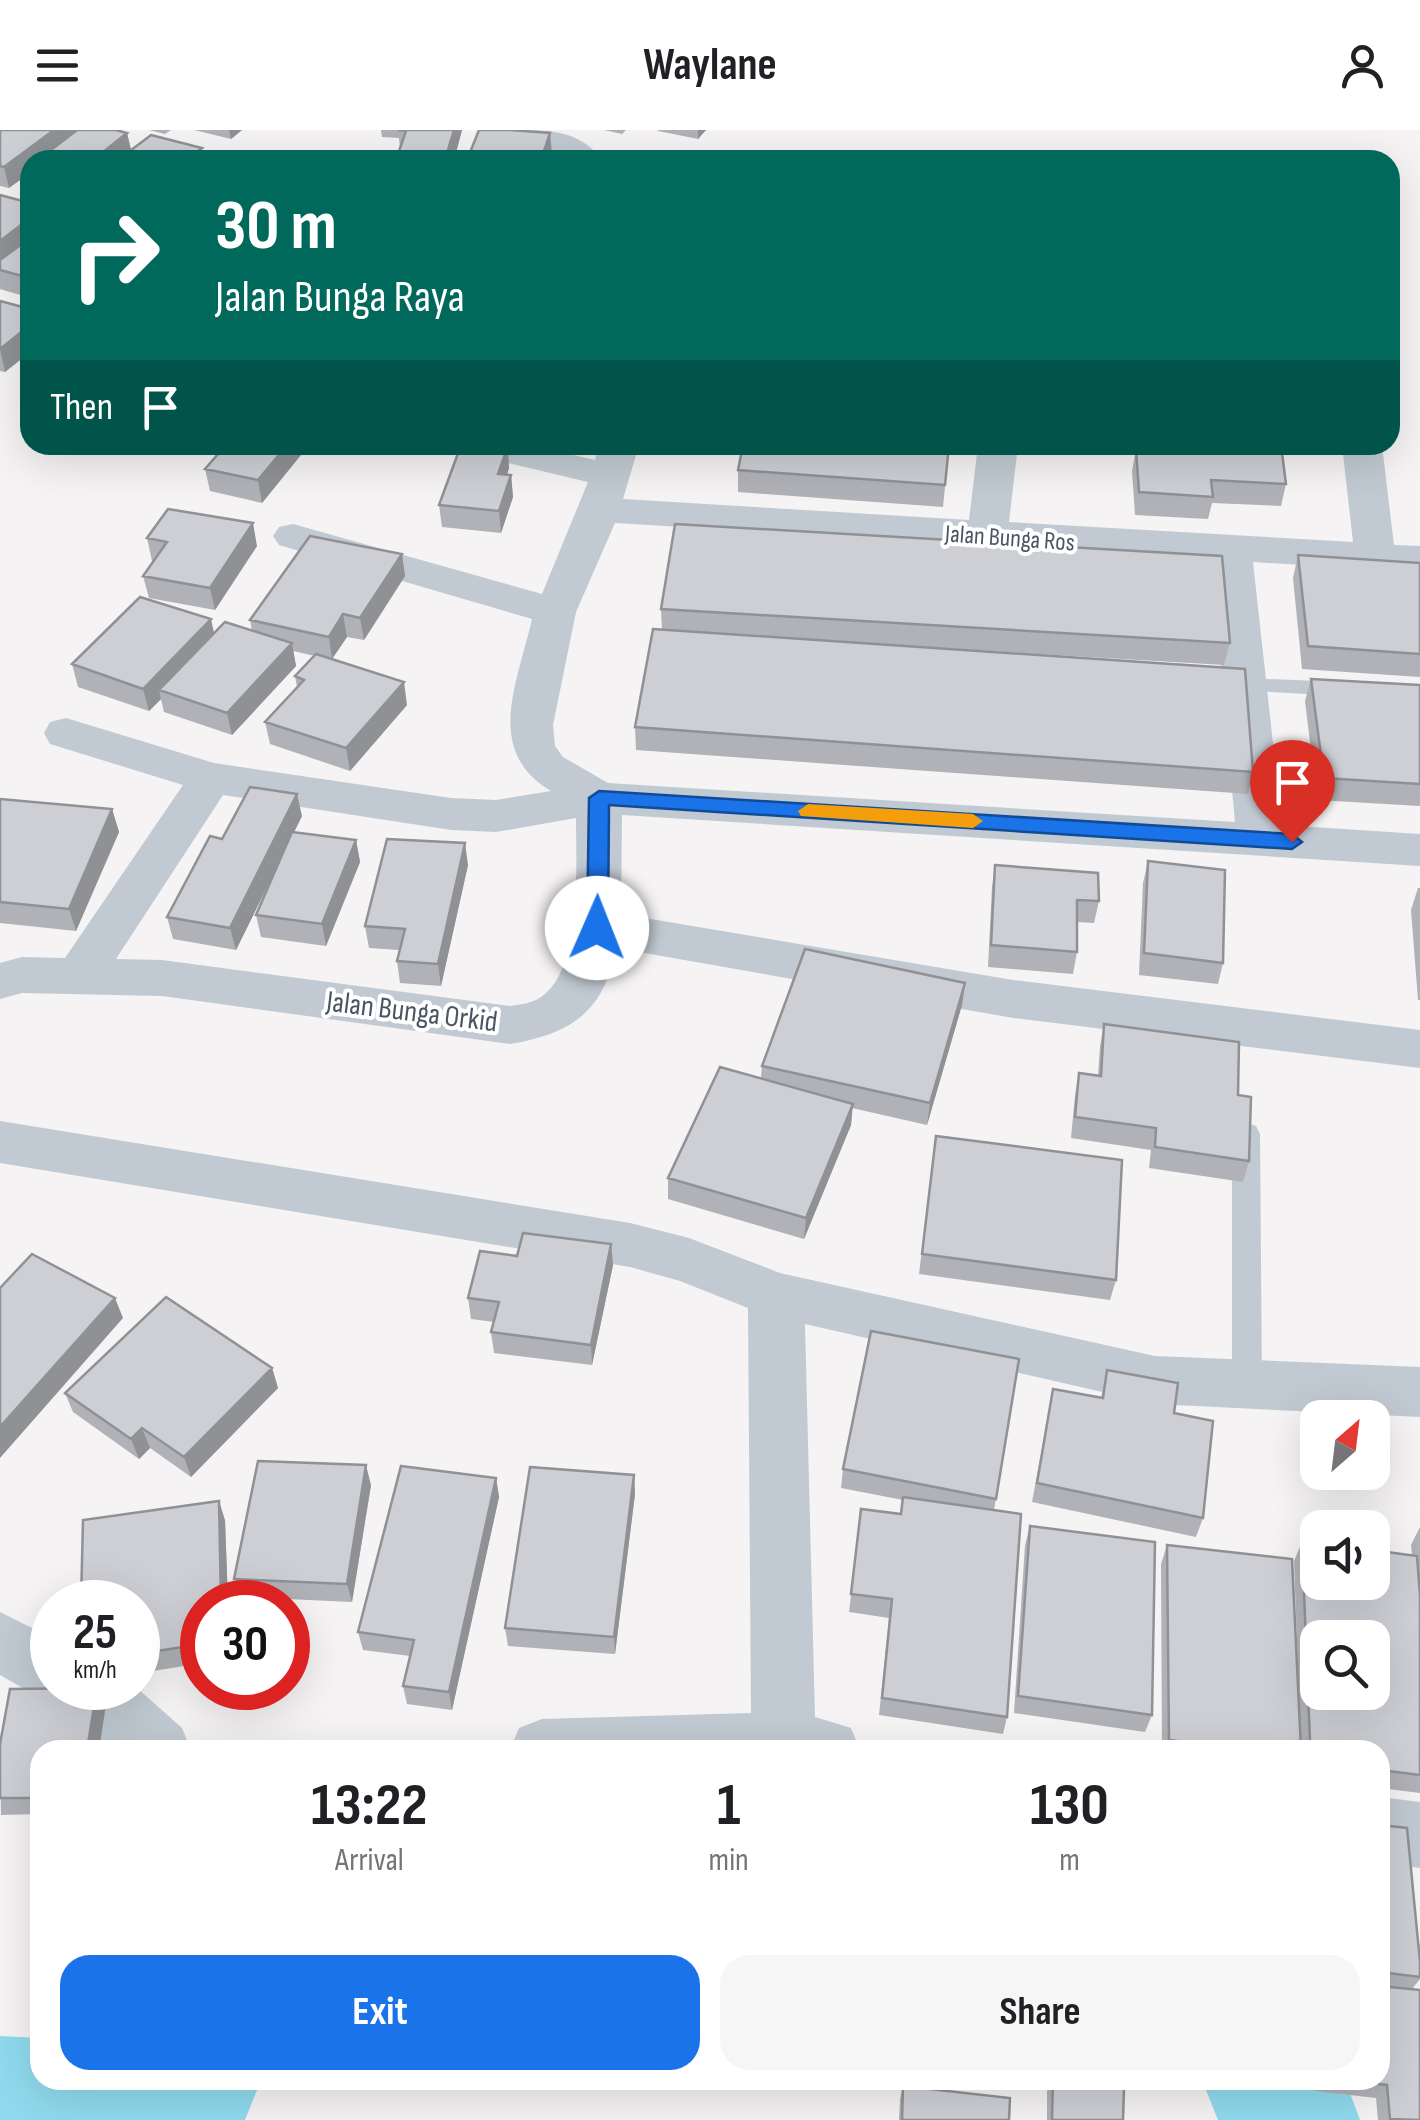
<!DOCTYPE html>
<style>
:root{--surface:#fff;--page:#f6f6f6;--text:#202124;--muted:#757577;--accent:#1a73e8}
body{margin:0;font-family:"Sofia Sans Condensed",sans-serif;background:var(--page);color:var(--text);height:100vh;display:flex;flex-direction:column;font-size:38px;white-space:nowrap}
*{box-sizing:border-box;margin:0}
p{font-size:32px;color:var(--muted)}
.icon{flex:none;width:55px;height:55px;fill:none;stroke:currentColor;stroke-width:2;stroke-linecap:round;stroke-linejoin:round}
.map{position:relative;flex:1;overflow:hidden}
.details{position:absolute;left:30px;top:1610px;width:1360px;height:350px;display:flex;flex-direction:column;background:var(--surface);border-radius:30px;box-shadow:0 10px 40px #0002}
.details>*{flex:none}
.hud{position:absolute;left:20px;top:20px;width:1380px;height:305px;border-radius:30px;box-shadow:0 10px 40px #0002;background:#00695c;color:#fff;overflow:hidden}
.needle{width:65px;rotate:28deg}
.fabs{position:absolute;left:1300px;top:1270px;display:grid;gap:20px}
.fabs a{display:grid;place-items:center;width:90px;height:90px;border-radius:20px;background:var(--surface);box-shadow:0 10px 40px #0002;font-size:50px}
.speed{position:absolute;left:30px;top:1450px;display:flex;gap:20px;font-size:50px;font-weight:700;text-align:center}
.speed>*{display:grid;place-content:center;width:130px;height:130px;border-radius:50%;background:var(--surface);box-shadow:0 10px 40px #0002;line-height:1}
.speed small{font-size:25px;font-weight:400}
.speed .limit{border:15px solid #d22;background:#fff;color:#111}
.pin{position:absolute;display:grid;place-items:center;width:85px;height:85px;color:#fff;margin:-102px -42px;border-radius:50% 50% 50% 0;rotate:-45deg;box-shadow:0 0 10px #0007}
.pin .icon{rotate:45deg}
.me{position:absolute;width:110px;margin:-55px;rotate:1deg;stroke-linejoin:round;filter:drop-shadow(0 0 8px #0008)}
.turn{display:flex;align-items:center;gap:35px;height:210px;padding:0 30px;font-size:45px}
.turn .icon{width:130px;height:130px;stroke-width:2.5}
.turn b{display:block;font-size:70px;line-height:85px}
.then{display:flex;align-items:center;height:95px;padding:0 30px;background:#0003;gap:20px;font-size:38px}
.eta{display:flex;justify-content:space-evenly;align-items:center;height:170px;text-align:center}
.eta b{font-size:60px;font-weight:700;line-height:70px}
.action{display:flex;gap:20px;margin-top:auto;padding:20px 30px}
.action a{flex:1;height:115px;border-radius:30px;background:var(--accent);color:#fff;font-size:40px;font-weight:700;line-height:115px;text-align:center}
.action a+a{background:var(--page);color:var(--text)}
header{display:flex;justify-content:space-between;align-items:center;height:130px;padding:0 30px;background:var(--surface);font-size:45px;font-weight:700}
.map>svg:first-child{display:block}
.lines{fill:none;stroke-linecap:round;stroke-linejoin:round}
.river{fill:#90daee;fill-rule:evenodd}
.service{fill:#c1cad2;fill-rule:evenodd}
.minor{fill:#c1cad2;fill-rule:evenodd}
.wall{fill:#b0b2b7}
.shaded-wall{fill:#909195}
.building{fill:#cdcfd5;stroke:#909195;stroke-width:2.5;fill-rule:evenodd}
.route{fill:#1a73e8;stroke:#114b97;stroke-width:2.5}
.slow{fill:#f59e0b}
.labels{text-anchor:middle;stroke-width:8;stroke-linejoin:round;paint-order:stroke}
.far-street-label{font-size:25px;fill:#4a5661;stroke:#fff}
.street-label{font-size:30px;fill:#4a5661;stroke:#fff}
</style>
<header><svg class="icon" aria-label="menu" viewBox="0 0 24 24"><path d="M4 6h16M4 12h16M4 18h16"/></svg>Waylane<svg class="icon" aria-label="person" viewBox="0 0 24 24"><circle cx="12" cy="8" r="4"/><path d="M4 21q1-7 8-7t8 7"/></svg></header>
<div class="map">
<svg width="1420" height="1990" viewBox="0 0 1420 1990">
<rect width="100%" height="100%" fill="#f5f3f3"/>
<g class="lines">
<path class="river" d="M0,1906L40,1908V1950H261L245,1990H0Z
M1202,1950H1345L1360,1990H1218Z"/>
<path class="service" d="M1244,548L1343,552L1355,559L1343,566L1236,560L1233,555L1236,550Z
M1246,993L1256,996L1260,1004L1262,1253L1258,1262L1247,1266L1236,1262L1232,1253V1004L1236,996Z"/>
<path class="minor" d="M515,0C549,0 580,0 602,30H565C550,18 525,15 515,0Z
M460,315H531L595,330L599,315H639L623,369L969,390L978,315H1018L1009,392L1353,412L1342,315H1382L1394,415L1420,416V442L1253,432L1282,695L1420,704V736L622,685L621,784L1013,850L1420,900V938L1013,888L616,818C604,882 571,904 510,914L162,866L22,863L0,869V833L22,827L65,828L183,655L50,614L44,603L50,592L66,588L214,633L451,668L496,670L551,661C483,621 518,552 532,489L279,415L273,406L279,397L293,394L542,464L588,352L466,323ZM615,393L1211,429L1235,692L608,653L563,627L555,616L553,595L576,482ZM223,665L451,700L496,702L576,688C576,732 582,831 546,863C536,873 523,874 510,876L162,830L116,829Z
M0,991L630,1093L689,1108L780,1143L1155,1226L1420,1237V1287L1155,1274L805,1194L815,1587L851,1598L860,1620H510L519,1598L542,1589L751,1583L748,1178L680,1151L630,1137L0,1033Z
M0,1482L52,1508V1558H137L182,1598L191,1620H113C99,1607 60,1582 54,1570L30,1562L0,1545Z
M1380,1667L1420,1672V1738L1380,1733Z"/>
</g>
<path class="wall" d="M0,0L127,3L131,20L202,18L30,30L9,58L0,56Z
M149,0H171L165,4Z
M194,0H242L231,9Z
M381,0H462L454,30L400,19L399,8L382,7Z
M604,0H626L622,4Z
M658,0H706L698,9L658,1Z
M0,65L30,73L27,167L0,159Z
M0,171L30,179V222L5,242L0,241Z
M226,315H309L262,373L210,361L205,339Z
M949,315L943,377L738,362V340Z
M1141,315H1319L1318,320L1281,318L1286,354L1281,376L1212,373L1208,389L1135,385L1132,341L1136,319H1140Z
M509,338L507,345H511L513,367L501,403L442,397L439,375Z
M147,408L257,416L215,480L149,468L143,446L154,431H152Z
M402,424L405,446L364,510L347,507L332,529L407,575L350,641L270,614L265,592L297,557L295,546L315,526L293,521L296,536L232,605L164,582L161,569L149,581L78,557L72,534L252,501L250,490Z
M1298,425L1420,433V547L1302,539L1293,448Z
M661,479L1230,513L1224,535L802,510L1253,642L1248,664L636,620L635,597L662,500Z
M1311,549L1420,555V676L1317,670L1305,571Z
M0,669L112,679L119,702L76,801L0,793Z
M302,686L294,702L356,710L360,732L326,816L261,807L256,785L278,735L236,820L173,809L167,787L222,709Z
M1148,731L1223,833L1218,854L1139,845L1143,753Z
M468,735L441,856L400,853L397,831L399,820L369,818L365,796Z
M995,735L1099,771L1094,793L1077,792V822L1073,844L988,837L992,757Z
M1418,758H1420V870H1418L1411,780Z
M965,853L962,875L927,995L852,978L851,995L804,1109L668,1069V1048L761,948L762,936Z
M1104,894L1238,965L1249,1031L1243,1052L1149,1038L1151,1020L1071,1008L1075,965L1079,943L1098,946L1100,916Z
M936,1006L1116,1150L1110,1170L919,1144Z
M611,1114L613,1135L592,1235L494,1223L491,1202L494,1192L471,1189L468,1168L517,1126Z
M1019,1229L994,1380L1007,1587L1003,1604L879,1585L889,1488L849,1482L861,1379L901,1384L903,1370L841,1358L843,1339Z
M272,1238L278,1258L191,1347L150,1318L139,1329L73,1282L65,1263Z
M1107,1240L1174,1283L1203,1388L1196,1407L1032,1372L1053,1259L1101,1268Z
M634,1345L635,1364L615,1524L508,1516L505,1498Z
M496,1348L499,1367L452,1580L407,1574L403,1556L410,1526L363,1520L358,1502Z
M371,1355L352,1472L241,1467L234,1449Z
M225,1390L228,1472H202V1533L147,1542L138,1524V1472Z
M1030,1396L1152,1585L1145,1602L1014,1583L1025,1415Z
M1420,1397V1663L1380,1658V1620H1162L1161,1434L1167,1415L1299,1565L1294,1431L1302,1412L1412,1425L1411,1415Z
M106,1574L99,1620H40V1684L1,1685L0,1614Z
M1380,1695L1418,1816L1420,1814V1849L1412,1859L1420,1990H1378L1376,1968L1315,1961V1950H1380Z
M1052,1950L1123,1990H1047V1961Z
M903,1956L1009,1990H899L900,1969Z"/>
<path class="shaded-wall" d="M54,0H82L47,30H30V43L9,58L4,37Z
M229,0H242L231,9Z
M454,0H462L454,30H445Z
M698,0H706L698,9Z
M127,3L132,24L124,30H93Z
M550,3L552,24L549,30H541Z
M202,18L204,30H186Z
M30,88V114L0,137V111Z
M30,140V166L27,167L22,146Z
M30,195V222L5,242L0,219Z
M287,315H309L262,373L258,350Z
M508,316L509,338L500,366L498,344Z
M511,345L513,367L501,403L499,381Z
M253,393L257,416L215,480L210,458Z
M402,424L405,446L364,510L360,488Z
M343,484L347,507L332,529L329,507Z
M211,489L216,512L159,560L161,569L149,581L143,559Z
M292,513L296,536L232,605L227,583Z
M404,552L407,575L350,641L346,618Z
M297,664L302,686L236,820L230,798Z
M112,679L119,702L76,801L69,779Z
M356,710L360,732L326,816L322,794Z
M465,713L468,735L441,856L438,834Z
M965,853L962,875L927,995L930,973Z
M853,974L851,995L804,1109L806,1088Z
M611,1114L613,1135L592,1235L591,1215Z
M115,1168L123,1188L0,1328V1297Z
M272,1238L278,1258L191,1347L184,1327Z
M142,1298L150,1318L139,1329L131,1309Z
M366,1335L371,1355L352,1472L347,1454Z
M634,1345L635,1364L615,1524L614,1507Z
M496,1348L499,1367L452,1580L449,1562Z
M219,1371L225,1390L228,1472H221Z
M97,1558L106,1574L99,1620H87Z"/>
<path class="building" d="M0,0H54L4,37L0,36Z
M77,0H116L127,3L93,30H38Z
M398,0H454L445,30H396L406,1Z
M479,0H510L550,3L541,30H467Z
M151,5L202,18L186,30H118Z
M0,65L30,73V88L0,111Z
M30,108V140L22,146L0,140V130Z
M0,171L30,179V195L0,219Z
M226,315H287L258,350L205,339Z
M461,315L508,316L498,344L511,345L499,381L439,375Z
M743,315H949L945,355L738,340Z
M1144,315H1281L1286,354L1211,350L1213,367L1139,362L1136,319H1144Z
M168,379L253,393L210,458L143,446L167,412L147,408Z
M675,394L1222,426L1230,513L661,479Z
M310,406L402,424L360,488L343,484L329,507L250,490Z
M1298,425L1420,433V524L1308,516Z
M140,467L211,489L143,559L72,534Z
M225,492L292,513L227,583L159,560Z
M653,499L1245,539L1253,642L635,597Z
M316,524L404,552L346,618L265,592L304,550L295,546Z
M1311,549L1420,555V654L1324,648Z
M250,657L297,664L230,798L167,787L210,706L222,709Z
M0,669L112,679L69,779L0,772Z
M292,702L356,710L322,794L256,785Z
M387,709L465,713L438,834L397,831L405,799L365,796Z
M1148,731L1225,740L1223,833L1144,823Z
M995,735L1098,743L1099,771L1077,770V822L991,815Z
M805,819L965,853L930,973L762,936Z
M1104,894L1239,912L1238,965L1251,967L1249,1031L1155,1017L1156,998L1075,987L1079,943L1101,946Z
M720,937L853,974L806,1088L668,1048Z
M936,1006L1122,1030L1116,1150L922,1124Z
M523,1103L611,1114L591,1215L491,1202L499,1172L468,1168L480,1121L517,1126Z
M32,1124L115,1168L0,1297V1158Z
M166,1167L272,1238L184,1327L142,1298L131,1309L65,1263Z
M871,1201L1019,1229L996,1369L843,1339Z
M1107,1240L1178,1253L1174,1283L1213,1291L1203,1388L1037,1353L1053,1259L1103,1268Z
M258,1331L366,1335L347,1454L234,1449Z
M401,1336L496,1348L449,1562L403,1556L414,1510L358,1502Z
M530,1337L634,1345L614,1507L505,1498Z
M903,1367L1021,1384L1007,1587L882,1568L892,1469L851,1464L861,1379L901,1384Z
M219,1371L221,1472H202V1514L138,1524L139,1493L138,1494V1472H81L83,1390Z
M1030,1396L1155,1412L1152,1585L1018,1566Z
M1302,1412L1318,1414V1452H1372V1420L1417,1426L1420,1466V1645L1380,1640V1620H1362L1361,1618L1310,1611ZM1318,1508H1372V1562H1318Z
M1167,1415L1292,1429L1301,1620H1249L1169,1610Z
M97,1558L87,1620H40V1668H0V1614L10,1559Z
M1380,1695L1407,1698L1420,1832V1847L1380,1842Z
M1380,1856L1420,1860V1990L1390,1989L1387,1955L1343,1950H1380Z
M1053,1950H1066L1124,1958L1123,1990H1052Z
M903,1956L1010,1968L1009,1990H902Z"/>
<path class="route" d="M599,661L1292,704L1302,712L1292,719L609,675L608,798L597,805L587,798L589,668Z"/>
<path class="slow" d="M808,674L973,684L983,691L973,698L801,686L798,681Z"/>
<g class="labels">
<g class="far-street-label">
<text transform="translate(1010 407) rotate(4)" y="9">Jalan Bunga Ros</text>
</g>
<g class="street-label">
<text transform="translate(412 881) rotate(7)" y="10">Jalan Bunga Orkid</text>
</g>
</g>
</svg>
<div class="fabs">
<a><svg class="needle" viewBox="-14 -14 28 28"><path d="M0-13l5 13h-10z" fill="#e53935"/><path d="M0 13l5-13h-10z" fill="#757577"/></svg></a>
<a><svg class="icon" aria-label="sound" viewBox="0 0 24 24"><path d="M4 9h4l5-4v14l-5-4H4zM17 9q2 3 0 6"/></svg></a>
<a><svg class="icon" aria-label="search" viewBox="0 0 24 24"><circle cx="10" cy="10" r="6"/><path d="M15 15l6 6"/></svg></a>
</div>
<div class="speed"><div>25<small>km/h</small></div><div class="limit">30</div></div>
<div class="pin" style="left:1292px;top:712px;background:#d93025"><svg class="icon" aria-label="arrive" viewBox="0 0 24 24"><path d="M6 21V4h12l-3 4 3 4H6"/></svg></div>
<svg class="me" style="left:597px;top:798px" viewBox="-20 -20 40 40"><circle r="19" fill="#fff"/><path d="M0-13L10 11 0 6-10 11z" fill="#1a73e8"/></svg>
<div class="hud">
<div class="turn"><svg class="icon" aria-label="right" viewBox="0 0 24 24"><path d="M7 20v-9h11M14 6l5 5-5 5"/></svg><div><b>30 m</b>Jalan Bunga Raya</div></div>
<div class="then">Then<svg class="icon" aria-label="arrive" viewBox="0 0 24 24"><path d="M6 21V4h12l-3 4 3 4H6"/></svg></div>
</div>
<section class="details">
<div class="eta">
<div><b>13:22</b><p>Arrival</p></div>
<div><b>1</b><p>min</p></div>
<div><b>130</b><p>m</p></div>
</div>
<div class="action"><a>Exit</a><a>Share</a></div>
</section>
</div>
